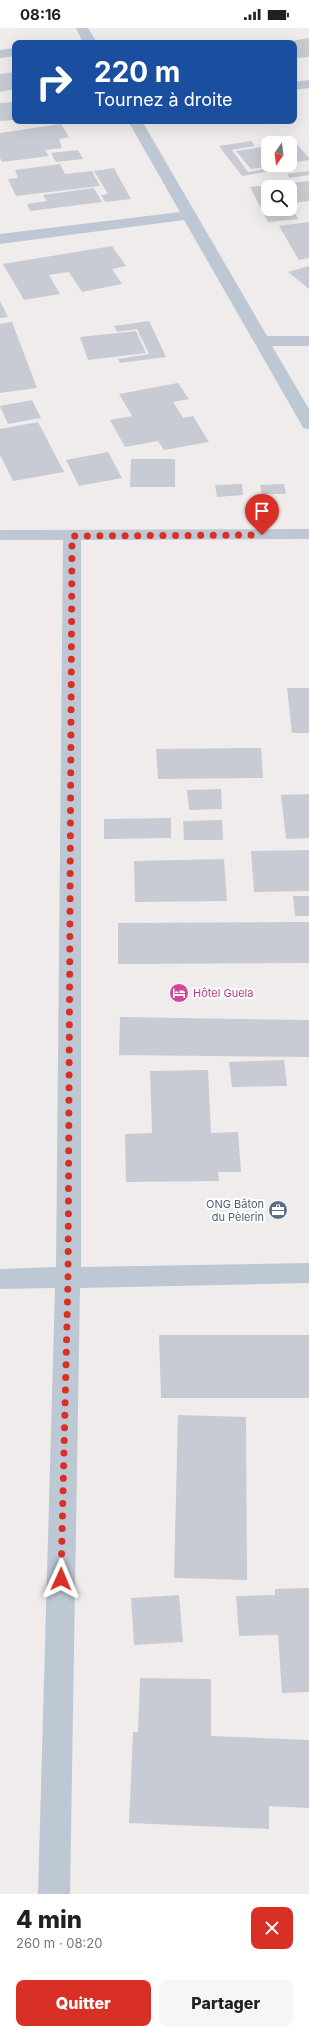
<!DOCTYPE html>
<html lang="fr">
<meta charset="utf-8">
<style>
:root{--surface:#fff;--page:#f6f6f6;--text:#202124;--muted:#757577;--accent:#d93025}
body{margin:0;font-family:Inter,sans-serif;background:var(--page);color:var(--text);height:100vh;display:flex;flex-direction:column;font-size:15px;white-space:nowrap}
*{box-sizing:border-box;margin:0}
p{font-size:13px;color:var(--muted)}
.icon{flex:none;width:22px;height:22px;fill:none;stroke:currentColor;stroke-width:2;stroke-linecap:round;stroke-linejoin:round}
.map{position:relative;height:1866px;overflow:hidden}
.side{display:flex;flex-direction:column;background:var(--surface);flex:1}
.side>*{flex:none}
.banner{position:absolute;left:12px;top:12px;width:285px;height:84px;border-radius:8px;box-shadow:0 4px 16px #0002;background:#1a4fa0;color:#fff;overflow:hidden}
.needle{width:26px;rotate:194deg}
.controls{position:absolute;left:261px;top:108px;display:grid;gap:8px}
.controls a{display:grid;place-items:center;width:36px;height:36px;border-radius:8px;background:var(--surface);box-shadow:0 4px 16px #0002;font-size:20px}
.pin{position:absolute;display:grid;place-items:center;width:34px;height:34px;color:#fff;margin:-41px -17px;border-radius:50% 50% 50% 0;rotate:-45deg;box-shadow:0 0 4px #0007}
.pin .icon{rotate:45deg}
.me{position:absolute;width:44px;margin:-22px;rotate:1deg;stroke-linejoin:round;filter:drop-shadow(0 0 3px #0008)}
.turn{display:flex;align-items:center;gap:14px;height:84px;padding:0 16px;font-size:18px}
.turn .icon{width:52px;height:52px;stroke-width:2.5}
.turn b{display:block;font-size:28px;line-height:34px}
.round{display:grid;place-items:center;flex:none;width:42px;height:42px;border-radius:8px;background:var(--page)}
.headline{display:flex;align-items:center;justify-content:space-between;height:68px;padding:0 16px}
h1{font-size:24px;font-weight:800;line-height:30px}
.action{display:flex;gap:8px;margin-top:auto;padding:8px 16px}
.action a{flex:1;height:46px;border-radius:8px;background:var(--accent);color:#fff;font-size:16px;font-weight:800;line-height:46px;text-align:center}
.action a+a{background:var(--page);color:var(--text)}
.status{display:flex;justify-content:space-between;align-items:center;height:28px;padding:0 20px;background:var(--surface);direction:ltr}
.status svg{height:11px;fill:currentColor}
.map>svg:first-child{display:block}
.building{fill:#c8cbd3}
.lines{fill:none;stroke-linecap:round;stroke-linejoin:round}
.minor{fill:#bec8d4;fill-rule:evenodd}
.route{stroke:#d93025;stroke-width:7;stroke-dasharray:0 12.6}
.labels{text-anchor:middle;stroke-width:4;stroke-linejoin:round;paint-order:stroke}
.hotel-label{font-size:11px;fill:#b23c85;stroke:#fff;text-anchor:start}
.service-label{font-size:11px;fill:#4e5e75;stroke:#fff;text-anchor:end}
</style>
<div class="status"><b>08:16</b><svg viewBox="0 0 49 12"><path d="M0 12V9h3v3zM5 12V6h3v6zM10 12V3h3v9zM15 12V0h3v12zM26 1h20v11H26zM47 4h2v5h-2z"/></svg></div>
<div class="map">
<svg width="309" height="1866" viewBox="0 0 309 1866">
<rect width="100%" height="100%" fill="#f0ecec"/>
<path class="building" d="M309,10V29L294,30V15H277Z
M15,44V61L0,64V46Z
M15,74V92L0,93V75Z
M61,96L69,109L59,111L62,120L45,122L49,128L2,134L0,130V105Z
M251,113L255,118L232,122L248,144L280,138L283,141L242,148L219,118Z
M294,113L309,130V132L290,135V114Z
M268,118V137L273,138L251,141L236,123Z
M78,122L83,131L56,134L51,125Z
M60,136L65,146L92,143L100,158L16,168L8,151L18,150L15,142Z
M114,140L131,171L105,174L101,167L108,166L94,143Z
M309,143V147L289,150L287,146Z
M309,153V173L290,175V159H268V181H290V177L298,191L268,194L250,159Z
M94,160L102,174L30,183L27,176L47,173L43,167Z
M309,194V230L299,232L279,198Z
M112,218L126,238L112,241L122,256L82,264L69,244L49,247L60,266L24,272L3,236Z
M309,238V261L288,244Z
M0,273L8,289L0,290Z
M149,293L166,329L120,335L118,331L149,326L137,301L117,304L114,298Z
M12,294L37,360L0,365V296Z
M136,303L146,325L88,332L80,309Z
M178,355L189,371L173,374L183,390L193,388L209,414L164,422L158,413L125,419L110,392L132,388L119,366Z
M32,372L41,390L8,396L0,378Z
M38,394L64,444L13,453L0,427V401Z
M108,424L122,450L79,458L66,432Z
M131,431H175V459H130Z
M242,456L243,467L217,469L215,457Z
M284,456L286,466H262L260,457Z
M287,660H309V705H292Z
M261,720L263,750L158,751L156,721Z
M221,761L222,781L189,782L187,762Z
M309,766V810L286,811L281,767Z
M171,790V810L104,811V791Z
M222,792L223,812H184L183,793Z
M309,822V863L254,864L251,823Z
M224,831L227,873L135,874L134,833Z
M293,868H309V888H295Z
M309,894V935L118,936V895Z
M120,989L309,992V1029L119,1027Z
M284,1032L287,1058L232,1059L229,1034Z
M208,1042L211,1105L238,1104L241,1144H218L219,1153L126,1154L125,1106L152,1105L150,1043Z
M159,1307H309V1370H161Z
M178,1387L246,1389L247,1552L174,1550Z
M309,1560V1664L282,1665L278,1607L239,1608L236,1568L275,1567V1561Z
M179,1567L183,1614L134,1617L131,1570Z
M140,1650L211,1651V1708L309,1712V1780L269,1778V1801L129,1795L133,1704H138Z"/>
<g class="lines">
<path class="minor" d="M76,0H88L97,15H83Z
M15,20V28L0,30V22Z
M309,52V60L294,62V54Z
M128,93H142L267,308H309V318H272L309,381V401L303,400L301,396L184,192L0,216V206L180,184Z
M309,501V511L81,512V1239L309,1235V1255L80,1260L70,1866H38L55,1260L0,1261V1241L56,1239L63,512H0V502Z"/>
</g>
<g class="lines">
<path class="route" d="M61,1551L68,1251L72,508L262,507"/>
</g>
<defs>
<g id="hotel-disc" transform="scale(1)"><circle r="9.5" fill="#d1479c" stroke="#fff"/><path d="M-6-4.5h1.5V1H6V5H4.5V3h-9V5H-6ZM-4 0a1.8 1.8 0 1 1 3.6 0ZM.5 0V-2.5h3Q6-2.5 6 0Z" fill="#fff"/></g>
<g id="office-disc" transform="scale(1)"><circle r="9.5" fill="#5c6f8a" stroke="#fff"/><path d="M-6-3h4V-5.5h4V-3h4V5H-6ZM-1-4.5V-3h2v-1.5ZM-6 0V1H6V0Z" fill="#fff"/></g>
</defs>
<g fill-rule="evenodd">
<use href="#hotel-disc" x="179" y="965"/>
<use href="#office-disc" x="278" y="1182"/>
</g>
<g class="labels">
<g class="hotel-label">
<text x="193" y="969">Hôtel Guela</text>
</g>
<g class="service-label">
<text x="264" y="1180">ONG Bâton<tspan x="264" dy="13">du Pèlerin</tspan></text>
</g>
</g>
</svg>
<div class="controls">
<a><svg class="needle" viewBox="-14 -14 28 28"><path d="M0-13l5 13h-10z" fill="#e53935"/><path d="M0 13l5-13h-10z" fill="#757577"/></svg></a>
<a><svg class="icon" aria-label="search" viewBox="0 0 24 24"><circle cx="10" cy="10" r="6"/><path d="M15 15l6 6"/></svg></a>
</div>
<div class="pin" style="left:262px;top:507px;background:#d93025"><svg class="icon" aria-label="arrive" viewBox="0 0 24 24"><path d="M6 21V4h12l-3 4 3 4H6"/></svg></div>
<svg class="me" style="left:61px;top:1551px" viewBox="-20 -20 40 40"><path d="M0-17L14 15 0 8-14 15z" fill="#d93025" stroke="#fff" stroke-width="4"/></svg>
<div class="banner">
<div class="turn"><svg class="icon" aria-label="right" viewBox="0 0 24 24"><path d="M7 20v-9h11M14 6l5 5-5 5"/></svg><div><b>220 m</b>Tournez à droite</div></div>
</div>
</div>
<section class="side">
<div class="headline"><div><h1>4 min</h1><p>260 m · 08:20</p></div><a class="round" style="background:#d93025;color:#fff"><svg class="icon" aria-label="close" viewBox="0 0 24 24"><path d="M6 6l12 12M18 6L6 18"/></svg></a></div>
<div class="action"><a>Quitter</a><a>Partager</a></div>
</section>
